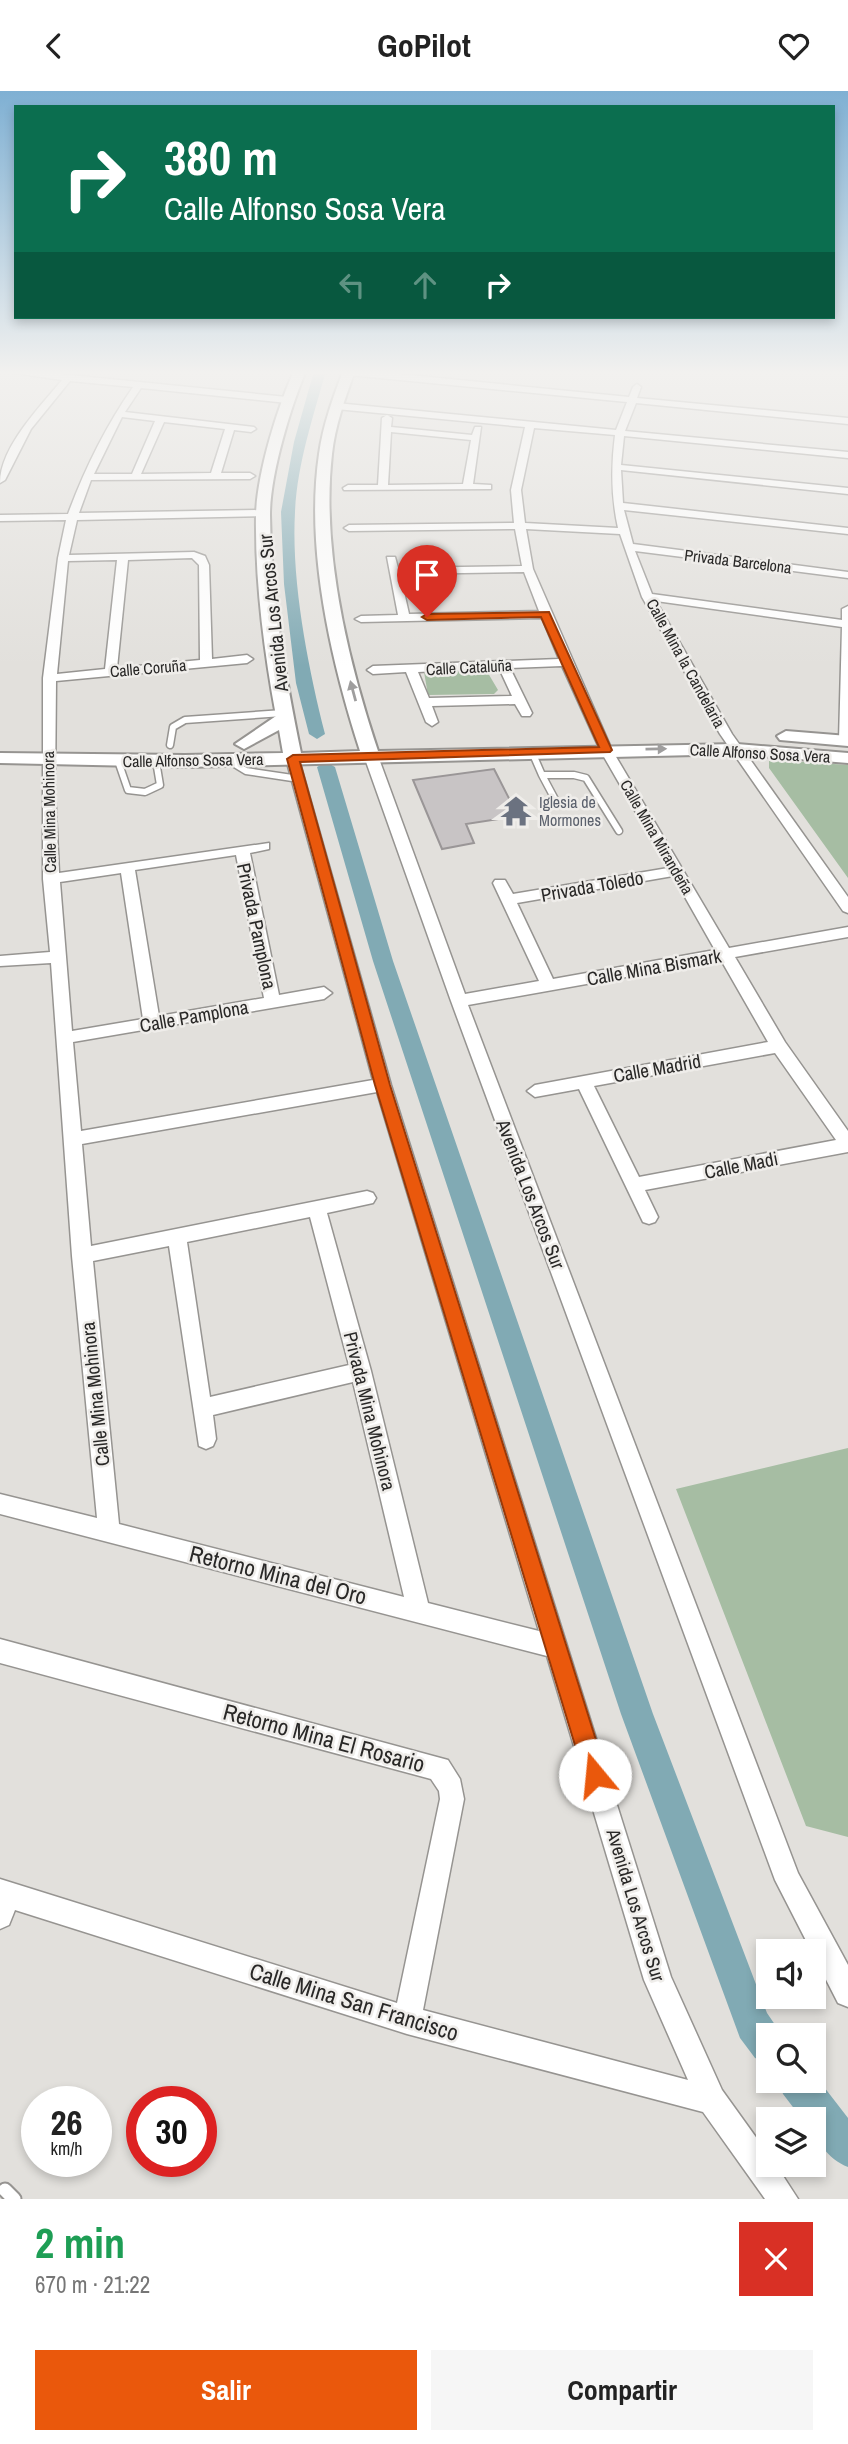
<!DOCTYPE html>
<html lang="es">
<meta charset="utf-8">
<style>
:root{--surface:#fff;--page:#f6f6f6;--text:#222;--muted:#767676;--accent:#ea580c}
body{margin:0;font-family:"Archivo Narrow",sans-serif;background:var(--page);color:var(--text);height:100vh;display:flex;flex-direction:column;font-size:26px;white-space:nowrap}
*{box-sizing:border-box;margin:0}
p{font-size:23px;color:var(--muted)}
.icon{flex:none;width:38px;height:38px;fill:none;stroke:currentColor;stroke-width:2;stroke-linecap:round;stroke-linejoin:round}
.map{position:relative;height:2108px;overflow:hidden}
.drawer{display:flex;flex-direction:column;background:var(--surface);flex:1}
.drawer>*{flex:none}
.top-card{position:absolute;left:14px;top:14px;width:821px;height:214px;border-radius:0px;box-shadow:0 4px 10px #0003;background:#0b6e4f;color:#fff;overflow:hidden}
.controls{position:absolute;left:756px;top:1848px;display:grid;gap:14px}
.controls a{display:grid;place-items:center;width:70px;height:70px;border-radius:0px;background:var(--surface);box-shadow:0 4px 10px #0003;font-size:35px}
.speed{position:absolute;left:21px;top:1995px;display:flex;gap:14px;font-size:35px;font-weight:700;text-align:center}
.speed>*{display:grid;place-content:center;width:91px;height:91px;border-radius:50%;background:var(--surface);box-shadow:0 4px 10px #0003;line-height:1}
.speed small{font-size:18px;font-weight:400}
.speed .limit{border:10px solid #d22;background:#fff;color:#111}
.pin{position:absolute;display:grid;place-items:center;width:60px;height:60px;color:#fff;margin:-72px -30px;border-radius:50% 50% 50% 0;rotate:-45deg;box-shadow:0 0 7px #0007}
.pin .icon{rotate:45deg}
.me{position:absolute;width:77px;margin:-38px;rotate:343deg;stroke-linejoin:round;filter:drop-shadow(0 0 5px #0008)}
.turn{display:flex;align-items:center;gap:24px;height:147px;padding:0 35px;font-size:32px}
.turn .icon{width:91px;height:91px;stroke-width:2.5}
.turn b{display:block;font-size:49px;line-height:60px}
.lanes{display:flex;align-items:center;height:66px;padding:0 35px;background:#0003;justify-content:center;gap:35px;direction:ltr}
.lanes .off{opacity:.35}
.round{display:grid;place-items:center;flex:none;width:74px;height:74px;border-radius:0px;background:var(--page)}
.headline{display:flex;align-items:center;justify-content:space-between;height:119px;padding:0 35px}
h1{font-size:42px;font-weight:700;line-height:52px;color:#1e9e55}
.button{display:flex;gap:14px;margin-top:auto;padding:14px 35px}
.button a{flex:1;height:80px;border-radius:0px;background:var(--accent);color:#fff;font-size:28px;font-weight:700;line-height:80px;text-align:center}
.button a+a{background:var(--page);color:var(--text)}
header{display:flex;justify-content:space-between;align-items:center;height:91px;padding:0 35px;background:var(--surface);font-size:32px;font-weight:700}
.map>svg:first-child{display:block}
.green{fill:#a6bda3}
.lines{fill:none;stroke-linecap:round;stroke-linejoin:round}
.canal{fill:#81aab4;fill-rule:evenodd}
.building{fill:#c8c4c5;stroke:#9a9697;stroke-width:2}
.lane-far1-casing{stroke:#969491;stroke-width:9}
.lane-casing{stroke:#969491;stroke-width:17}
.street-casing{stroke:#969491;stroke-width:3}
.secondary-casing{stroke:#969491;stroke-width:4}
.lane-far1{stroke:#fff;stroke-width:6}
.lane{stroke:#fff;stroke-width:13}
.street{fill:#fff;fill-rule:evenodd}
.secondary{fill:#fff;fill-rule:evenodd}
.oneway{fill:#9f9e9e}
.route{fill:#ea580c;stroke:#983908;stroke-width:2}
.labels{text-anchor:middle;stroke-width:5;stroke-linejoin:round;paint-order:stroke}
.far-street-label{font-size:16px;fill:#292827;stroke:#efedea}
.far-worship-label{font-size:16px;fill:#5b616d;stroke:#efedea;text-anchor:start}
.street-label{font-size:19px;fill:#292827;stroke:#efedea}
.near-street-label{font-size:23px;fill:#292827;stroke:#efedea}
</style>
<header><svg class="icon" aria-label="back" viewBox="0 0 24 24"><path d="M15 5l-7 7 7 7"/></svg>GoPilot<svg class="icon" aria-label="heart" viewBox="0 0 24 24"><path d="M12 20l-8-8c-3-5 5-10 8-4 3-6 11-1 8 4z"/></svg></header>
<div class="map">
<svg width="848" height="2108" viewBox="0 0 848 2108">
<rect width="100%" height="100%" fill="#e2e0dc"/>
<path class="green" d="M485,577L498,599L494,603L428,604L424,581Z
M775,669L848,674V787L769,677V670Z
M848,1357V1746L806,1735L676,1398Z"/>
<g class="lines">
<path class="canal" d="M314,280H326C313,326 297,374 295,421C291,490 308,576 325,643L317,648L309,643L296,592L284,493L281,421L294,351Z
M326,671L335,676L393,870L653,1623L767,1922L782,1944H768V1972L755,1967L740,1947L621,1623L373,870L317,676Z
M814,1983L848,2027V2076C828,2068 814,2050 814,2028H802L783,2003L778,1990H814Z"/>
</g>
<path class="building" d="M494,678L518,725L466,733L474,752L442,758L413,689Z"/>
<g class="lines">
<g class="lane-far1-casing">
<path id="lane-far1" d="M170,654L173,636L185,629L283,622
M532,661L542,684H574L586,687L619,740
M228,669L246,680L299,688
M118,670L128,699L145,701L160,694L156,670
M542,684L558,714"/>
</g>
<g class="lane-casing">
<path id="lane" d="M5,2099L14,2108"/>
</g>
<g class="street-casing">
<path id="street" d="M0,280H30L287,306L291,309L287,312L141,297L125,321L254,336L256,338L251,341L234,339L221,382H250L255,385L250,388L91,389L79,422L263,419L268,422L263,425L77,429L69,464L194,461L205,465L209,474L212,568L247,564L253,568L247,572L56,590L55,699L59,782L269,752V758L250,762L279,904L324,896L332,902L324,908L73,951L81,1040L373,989L286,668L288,665H298L391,994L671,1886L722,1999L768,2063V2074H776L798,2108H765L703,2021L407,1943L15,1819L9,1834L0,1838V1788L397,1912L440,1708L439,1700L431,1688L0,1572V1548L448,1669L460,1688L464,1708L423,1919L688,1989L644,1889L547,1565L0,1423V1403L97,1427L72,1165L51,872L0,875V865L50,861L43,788V587L58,467L66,429L0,430V424L68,423C85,377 106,335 133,296L70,290L31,338L5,389L0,392C0,356 40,316 62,289ZM122,326L155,330L132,383H94ZM164,331L225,338L211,382L141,383ZM192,467L199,474L200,569L117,577L128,469ZM117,469L105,578L57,583L68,470ZM236,764L264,907L159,925L135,779ZM121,782L143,928L72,940L60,791ZM377,1001L539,1540L428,1512L371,1280L327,1122L373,1112L376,1107L373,1102L367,1100L91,1155L82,1053ZM310,1126L349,1274L210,1306L187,1151ZM169,1155L199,1355L206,1358L213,1355L216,1348L213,1324L353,1291L404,1506L119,1433L93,1170Z
M369,280L629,306L633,296L637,293L641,296L637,307L848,327V333L636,312L625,340L848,361V367L624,345L621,374L848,397V403L621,379L623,412L848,437V443L624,419L633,453L848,481V487L635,460L652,503L842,529V518L848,515V652L845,653L839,649L842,536L656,510L732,643L848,806V822L843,820L720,643L642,506L620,443L526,438L533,478L612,659L729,857L848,836V846L735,866L785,951L848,1040V1061L645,1099L658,1126L655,1131L649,1133L643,1131L579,998L535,1006L527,1000L535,994L768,951L721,869L468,914L798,1782L848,1874V1916L838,1912L775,1789L451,910L364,665L371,661L378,665L465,903L539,890L493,792L495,789H505L513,803L668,777L600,659L562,575L510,577L532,622L530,625H522L515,613L432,615L438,631L432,635L426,631L406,581L373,583L367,579L373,575L559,568L542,527L361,531L355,528L361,525L398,524L387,466H395L398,477L522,475L515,438L349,440L344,437L349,434L514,432L511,399L525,336L336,318L331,315L336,312L616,339L627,311L349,284L345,281ZM534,337L615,344C611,376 611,405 618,437L525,432L521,399ZM524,481L539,520L409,523L400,483ZM499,577L512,605L429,607L418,581ZM673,785L715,859L553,888L517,812ZM775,962L836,1049L639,1086L594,995Z
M387,324L392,327L391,336L472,344L475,336H481L473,393L491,394V398L344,399L343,397L348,394H378L382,327ZM391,341L471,349L463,393L388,394Z"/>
</g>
<g class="secondary-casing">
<path id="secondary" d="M294,280H306C290,317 270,384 270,424C271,505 285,583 301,662L360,660C331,570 305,458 319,363C323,334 333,307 343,280H355C345,307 335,335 332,363C321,459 348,570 378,660L737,653L848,662V672L737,663L185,676L0,672V662L185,664L283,662L279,639L244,658L235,653L276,625C264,560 255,491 256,424C257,383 277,317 294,280Z
M786,640L848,645V655L780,649L777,645Z"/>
</g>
<use href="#lane-far1" class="lane-far1"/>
<use href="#lane" class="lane"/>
<use href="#street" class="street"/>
<use href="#secondary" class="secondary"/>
</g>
<defs><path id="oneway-solid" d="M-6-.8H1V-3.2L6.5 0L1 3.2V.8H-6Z" transform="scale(1.75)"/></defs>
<g class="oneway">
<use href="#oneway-solid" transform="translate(353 600) rotate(-105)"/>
<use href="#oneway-solid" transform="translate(656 658) rotate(-1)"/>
</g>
<linearGradient id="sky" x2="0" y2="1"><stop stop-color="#7fb0d3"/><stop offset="0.49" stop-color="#f2f1ef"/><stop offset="1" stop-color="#f2f1ef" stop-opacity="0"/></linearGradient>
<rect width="848" height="575" fill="url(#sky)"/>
<path class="route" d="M549,521L612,659L610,661L300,671L390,994L607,1684L603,1692L595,1695L587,1692L584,1684L375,994L287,668L293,664L599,656L541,526L427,529L422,526L427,523Z"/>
<defs>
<g id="temple-bare" transform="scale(2.415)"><path d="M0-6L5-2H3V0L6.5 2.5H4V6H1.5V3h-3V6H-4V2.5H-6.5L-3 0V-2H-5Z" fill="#6b7280" stroke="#efedea" stroke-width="2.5" paint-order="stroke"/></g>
</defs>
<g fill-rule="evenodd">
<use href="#temple-bare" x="516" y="720"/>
</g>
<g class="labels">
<g class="far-street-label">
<text transform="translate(738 470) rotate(7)" y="6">Privada Barcelona</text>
<text transform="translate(686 572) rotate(61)" y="6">Calle Mina la Candelaria</text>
<text transform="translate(469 576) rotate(-3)" y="6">Calle Cataluña</text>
<text transform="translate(148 577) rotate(-5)" y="6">Calle Coruña</text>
<text transform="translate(760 662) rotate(3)" y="6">Calle Alfonso Sosa Vera</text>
<text transform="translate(193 669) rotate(-1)" y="6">Calle Alfonso Sosa Vera</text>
<text transform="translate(49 721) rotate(-91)" y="6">Calle Mina Mohinora</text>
<text transform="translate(657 746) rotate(60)" y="6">Calle Mina Mirandeña</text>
</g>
<g class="far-worship-label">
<text x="539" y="717">Iglesia de<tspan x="539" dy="18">Mormones</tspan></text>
</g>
<g class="street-label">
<text transform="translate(273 522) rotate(-96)" y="7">Avenida Los Arcos Sur</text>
<text transform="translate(592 795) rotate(-10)" y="7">Privada Toledo</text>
<text transform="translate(257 835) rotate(78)" y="7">Privada Pamplona</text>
<text transform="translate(654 876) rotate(-10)" y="7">Calle Mina Bismark</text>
<text transform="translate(194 925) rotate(-10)" y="7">Calle Pamplona</text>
<text transform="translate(657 977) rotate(-10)" y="7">Calle Madrid</text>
<text transform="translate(741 1074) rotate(-11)" y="7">Calle Madi</text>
<text transform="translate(531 1103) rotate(69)" y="7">Avenida Los Arcos Sur</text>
<text transform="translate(95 1303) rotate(-96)" y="7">Calle Mina Mohinora</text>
<text transform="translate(370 1320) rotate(76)" y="7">Privada Mina Mohinora</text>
<text transform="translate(636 1814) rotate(73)" y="7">Avenida Los Arcos Sur</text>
</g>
<g class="near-street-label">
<text transform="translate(278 1484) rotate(14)" y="8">Retorno Mina del Oro</text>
<text transform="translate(324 1647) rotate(15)" y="8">Retorno Mina El Rosario</text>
<text transform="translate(354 1911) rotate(17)" y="8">Calle Mina San Francisco</text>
</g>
</g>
</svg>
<div class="controls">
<a><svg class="icon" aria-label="sound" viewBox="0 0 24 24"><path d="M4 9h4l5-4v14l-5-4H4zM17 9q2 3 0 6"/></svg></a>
<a><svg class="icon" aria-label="search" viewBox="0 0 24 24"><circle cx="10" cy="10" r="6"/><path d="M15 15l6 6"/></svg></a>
<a><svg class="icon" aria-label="layers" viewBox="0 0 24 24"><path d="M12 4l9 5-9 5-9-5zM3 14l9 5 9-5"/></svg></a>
</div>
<div class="speed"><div>26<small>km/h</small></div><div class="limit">30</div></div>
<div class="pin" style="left:427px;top:526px;background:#d93025"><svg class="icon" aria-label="arrive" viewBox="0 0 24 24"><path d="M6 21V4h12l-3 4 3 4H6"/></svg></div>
<svg class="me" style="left:595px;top:1684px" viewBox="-20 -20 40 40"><circle r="19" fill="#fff"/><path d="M0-13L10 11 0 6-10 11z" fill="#ea580c"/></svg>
<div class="top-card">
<div class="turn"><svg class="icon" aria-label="right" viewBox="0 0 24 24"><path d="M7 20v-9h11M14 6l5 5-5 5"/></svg><div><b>380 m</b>Calle Alfonso Sosa Vera</div></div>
<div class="lanes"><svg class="icon off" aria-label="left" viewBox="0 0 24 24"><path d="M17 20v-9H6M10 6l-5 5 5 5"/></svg><svg class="icon off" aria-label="ahead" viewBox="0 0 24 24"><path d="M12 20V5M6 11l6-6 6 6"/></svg><svg class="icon" aria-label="right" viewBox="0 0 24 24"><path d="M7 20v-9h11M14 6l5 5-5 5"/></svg></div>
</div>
</div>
<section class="drawer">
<div class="headline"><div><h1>2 min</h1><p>670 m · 21:22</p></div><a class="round" style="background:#d93025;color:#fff"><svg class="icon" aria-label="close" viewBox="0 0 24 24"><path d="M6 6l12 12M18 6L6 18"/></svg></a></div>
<div class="button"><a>Salir</a><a>Compartir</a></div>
</section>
